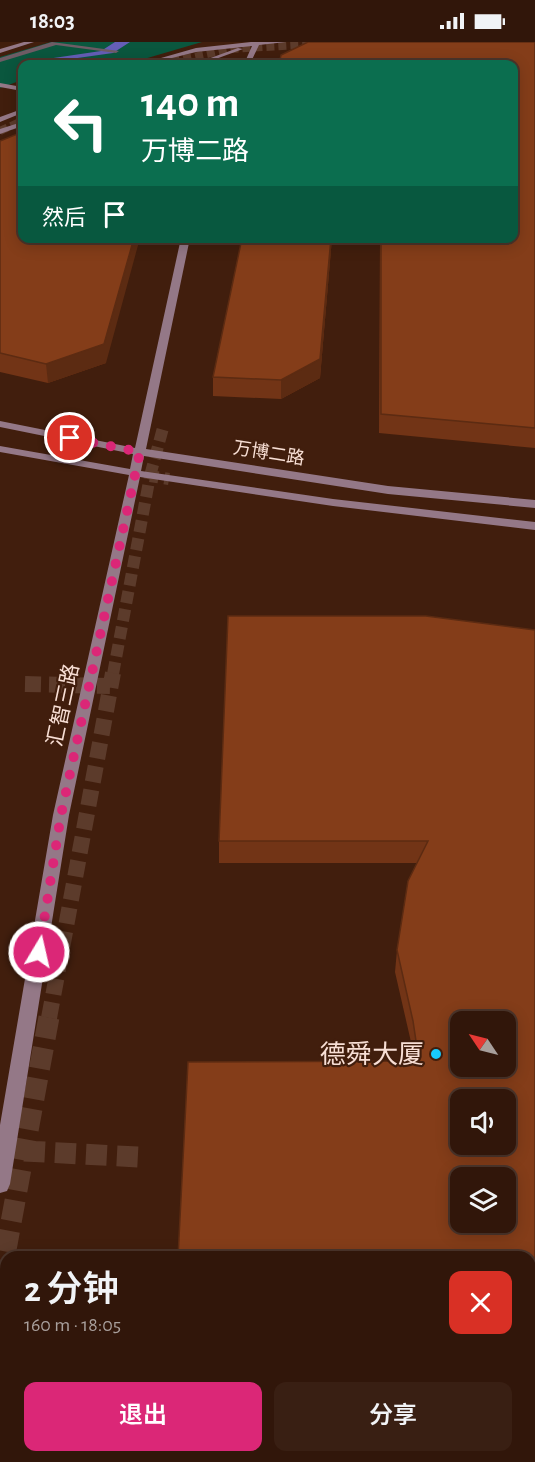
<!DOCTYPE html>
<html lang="zh">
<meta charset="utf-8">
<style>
:root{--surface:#31160a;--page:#391f13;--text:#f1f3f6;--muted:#a89f9c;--line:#4c352b;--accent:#db2777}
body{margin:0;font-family:"Alegreya Sans","Noto Sans SC",sans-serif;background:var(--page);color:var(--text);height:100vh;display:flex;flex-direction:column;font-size:22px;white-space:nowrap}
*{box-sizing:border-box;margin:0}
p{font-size:20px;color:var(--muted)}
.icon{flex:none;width:33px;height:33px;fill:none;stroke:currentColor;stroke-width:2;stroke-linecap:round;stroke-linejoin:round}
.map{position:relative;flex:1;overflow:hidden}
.panel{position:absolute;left:0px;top:1209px;width:536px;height:212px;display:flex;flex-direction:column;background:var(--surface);border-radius:18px 18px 0 0;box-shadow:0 3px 15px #0003,0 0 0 2px var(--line)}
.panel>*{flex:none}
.top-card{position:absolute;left:18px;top:18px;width:500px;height:183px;border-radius:12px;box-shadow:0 3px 15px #0003,0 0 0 2px var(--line);background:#0b6e4f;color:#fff;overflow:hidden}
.needle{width:39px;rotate:305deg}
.tools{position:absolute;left:450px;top:969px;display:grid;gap:12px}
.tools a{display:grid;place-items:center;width:66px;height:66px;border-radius:12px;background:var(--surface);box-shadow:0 3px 15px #0003,0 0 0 2px var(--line);font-size:30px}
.pin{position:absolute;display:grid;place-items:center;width:51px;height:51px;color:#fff;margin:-26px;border:3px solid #fff;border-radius:50%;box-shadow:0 2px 6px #0007}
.me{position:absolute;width:66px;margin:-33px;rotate:9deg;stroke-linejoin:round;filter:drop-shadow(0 0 4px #0008)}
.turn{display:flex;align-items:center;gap:21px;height:126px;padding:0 24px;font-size:27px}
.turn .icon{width:78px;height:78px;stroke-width:2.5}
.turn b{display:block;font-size:42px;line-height:51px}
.then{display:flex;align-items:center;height:57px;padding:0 24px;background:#0003;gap:12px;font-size:22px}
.round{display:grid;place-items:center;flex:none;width:63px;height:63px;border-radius:12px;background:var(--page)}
.overview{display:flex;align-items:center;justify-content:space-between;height:102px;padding:0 24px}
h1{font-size:36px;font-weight:600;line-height:45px}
.action{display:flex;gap:12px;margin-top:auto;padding:12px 24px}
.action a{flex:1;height:69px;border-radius:12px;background:var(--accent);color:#fff;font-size:24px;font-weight:600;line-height:69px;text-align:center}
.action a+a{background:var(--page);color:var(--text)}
.status{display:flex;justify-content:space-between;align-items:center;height:42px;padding:0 30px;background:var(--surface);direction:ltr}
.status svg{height:16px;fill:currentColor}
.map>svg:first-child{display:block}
.green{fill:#0a573e}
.water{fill:#655eb7}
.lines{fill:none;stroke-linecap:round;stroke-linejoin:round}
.secondary-tunnel-far3{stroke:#5c3b2b;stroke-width:8;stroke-dasharray:8 4;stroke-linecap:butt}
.secondary-tunnel-far2{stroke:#5c3b2b;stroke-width:12;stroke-dasharray:12 6;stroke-linecap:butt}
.secondary-tunnel-far1{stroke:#5c3b2b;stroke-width:16;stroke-dasharray:16 8;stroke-linecap:butt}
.secondary-tunnel{stroke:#5c3b2b;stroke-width:21;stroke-dasharray:21 10;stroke-linecap:butt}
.street{fill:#6e5c65;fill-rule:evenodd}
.secondary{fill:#947887;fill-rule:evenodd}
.wall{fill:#723416}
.shaded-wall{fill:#5c2b12}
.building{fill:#843d19;stroke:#5c2b12;stroke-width:1.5;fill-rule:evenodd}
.route{stroke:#db2777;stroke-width:10;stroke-dasharray:0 18}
.poi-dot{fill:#18cafc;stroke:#411e0d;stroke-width:2}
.labels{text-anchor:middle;stroke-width:4.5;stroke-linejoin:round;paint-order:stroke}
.far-street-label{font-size:18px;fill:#f8dfd5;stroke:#411e0d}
.street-label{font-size:21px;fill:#f8dfd5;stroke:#411e0d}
.near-poi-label{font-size:26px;fill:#f8dfd5;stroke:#411e0d;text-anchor:end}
</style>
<div class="status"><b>18:03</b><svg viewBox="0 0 49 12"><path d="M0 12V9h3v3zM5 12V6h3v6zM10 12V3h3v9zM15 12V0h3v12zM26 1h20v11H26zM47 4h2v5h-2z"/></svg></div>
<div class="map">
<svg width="535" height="1420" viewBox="0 0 535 1420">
<rect width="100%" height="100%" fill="#411e0d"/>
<path class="green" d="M51,0H202L127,22H22V38L0,46V15Z"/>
<path class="water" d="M115,0H130L113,11L42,21L40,18L101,9Z"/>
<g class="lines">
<path class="secondary-tunnel-far3" d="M160,22L231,7L348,0
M0,89L22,79"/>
<path class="secondary-tunnel-far2" d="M150,434L163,386
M113,632L150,434L169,437"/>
<path class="secondary-tunnel-far1" d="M25,642L110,644
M49,976L113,631"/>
<path class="secondary-tunnel" d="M24,1109L138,1115
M0,1240L49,975"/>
<path class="street" d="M52,0L119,9L116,11L56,3L0,20V16Z"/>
<path class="secondary" d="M24,0H34L0,11V7Z
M251,0H286L259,3L250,22H244L252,4L196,10L148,22H140L196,6Z
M238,6L243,7L202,22H194Z
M0,41L22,45V49L0,45Z
M22,67V71L0,80V75Z
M22,80V84L0,92V87Z
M181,196H190L146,407L388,444L535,458V466L388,452L144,414L141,429L333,457L535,480V488L333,464L140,435L69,773L10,1142L7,1149L0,1151V1083L53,773L129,433L0,410V404L130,427L133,412L0,385V379L135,406Z"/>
</g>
<path class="wall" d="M535,0V406L379,391L380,196H513Z
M0,99L106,321L48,341L0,330Z
M242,196H332L320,336L281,357L213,354V335Z
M426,574L535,1420L413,1019L411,1000L395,930L397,908L417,821H219V799Z"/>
<path class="shaded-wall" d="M134,196H140L106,321L48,341L46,322Z
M331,196H332L320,336L281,357V338Z"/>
<path class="building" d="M308,0H535V386L381,372V196H513V22H279L281,13Z
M22,90V196H134L104,302L46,322L0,311V99Z
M242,196H331L320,317L281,338L213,335Z
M228,574H426L535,588V1420H168V1414H530V1215H178L188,1020L419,1019L413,979L397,908L408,839L428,799H219ZM460,980H506V1024H460ZM460,1058H506V1102H460ZM460,1136H506V1180H460Z"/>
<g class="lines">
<path class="route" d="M39,910L61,773L140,410L70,396"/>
</g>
<circle class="poi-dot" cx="436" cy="1012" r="6"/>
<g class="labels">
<g class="far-street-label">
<text transform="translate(269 411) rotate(9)" y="6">万博二路</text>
</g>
<g class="street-label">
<text transform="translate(63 663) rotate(-78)" y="7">汇智三路</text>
</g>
<g class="near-poi-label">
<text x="424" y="1021">德舜大厦</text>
</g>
</g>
</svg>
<div class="tools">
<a><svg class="needle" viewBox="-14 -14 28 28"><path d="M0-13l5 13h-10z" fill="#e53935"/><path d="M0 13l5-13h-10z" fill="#a89f9c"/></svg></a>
<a><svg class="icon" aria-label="sound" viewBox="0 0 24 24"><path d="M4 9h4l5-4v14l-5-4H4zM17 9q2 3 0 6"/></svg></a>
<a><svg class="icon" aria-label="layers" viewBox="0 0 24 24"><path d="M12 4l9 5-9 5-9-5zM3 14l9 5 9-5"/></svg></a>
</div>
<div class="pin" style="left:70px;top:396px;background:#d93025"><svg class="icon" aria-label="arrive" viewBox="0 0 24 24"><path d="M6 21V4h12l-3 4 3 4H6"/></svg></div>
<svg class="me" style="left:39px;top:910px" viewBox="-20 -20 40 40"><circle r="17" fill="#db2777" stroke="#fff" stroke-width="3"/><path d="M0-11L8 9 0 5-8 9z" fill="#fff"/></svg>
<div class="top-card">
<div class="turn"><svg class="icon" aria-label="left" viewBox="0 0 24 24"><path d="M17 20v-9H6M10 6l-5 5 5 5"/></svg><div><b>140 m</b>万博二路</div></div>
<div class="then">然后<svg class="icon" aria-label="arrive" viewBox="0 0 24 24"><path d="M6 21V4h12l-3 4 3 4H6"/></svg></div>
</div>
<section class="panel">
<div class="overview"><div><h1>2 分钟</h1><p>160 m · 18:05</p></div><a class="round" style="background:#d93025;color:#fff"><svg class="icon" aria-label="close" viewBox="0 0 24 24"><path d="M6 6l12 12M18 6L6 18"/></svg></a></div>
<div class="action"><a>退出</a><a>分享</a></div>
</section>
</div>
